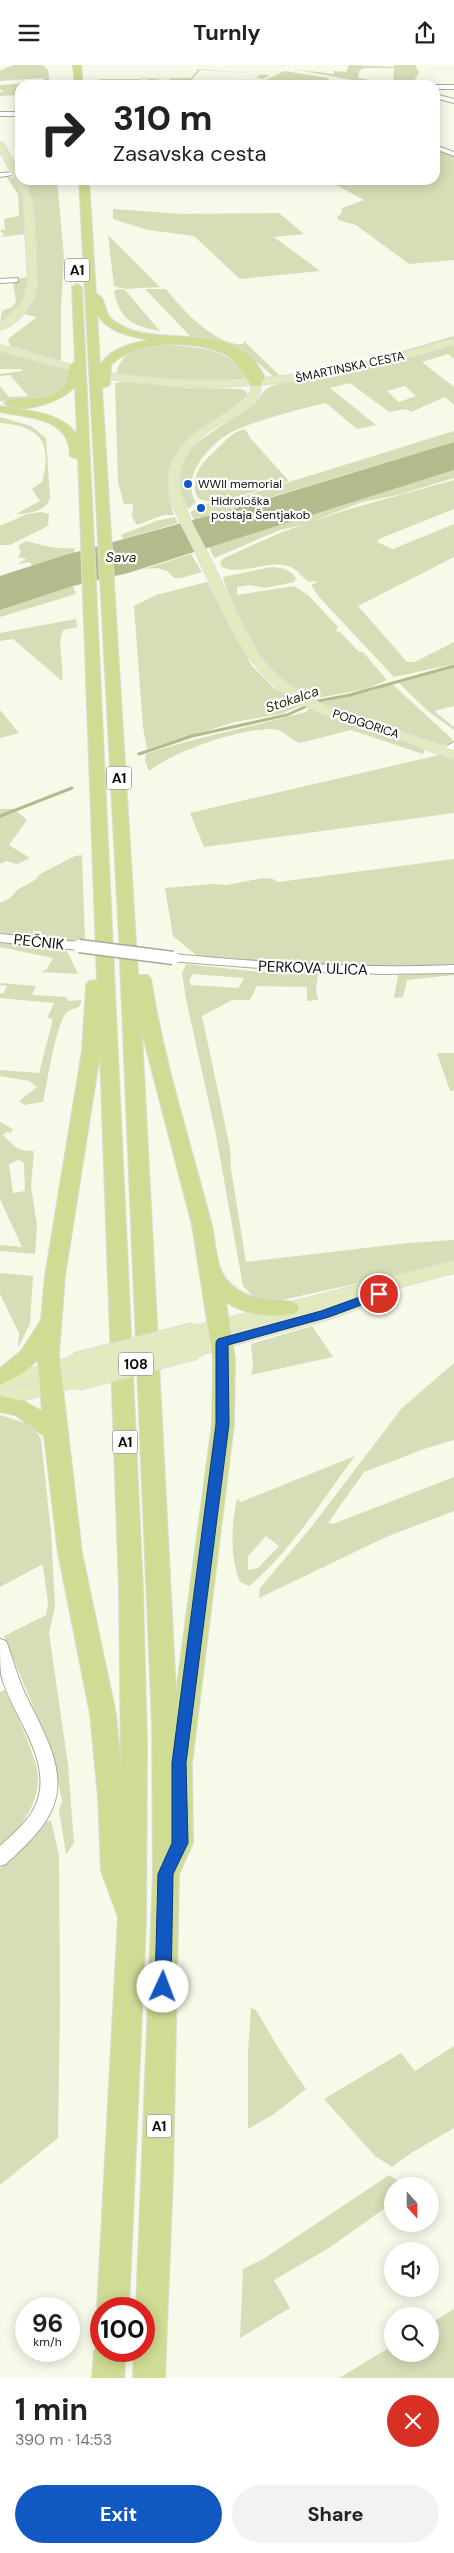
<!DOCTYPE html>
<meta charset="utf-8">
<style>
:root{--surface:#fff;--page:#f2f2f2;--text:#222;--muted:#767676;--accent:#1258c3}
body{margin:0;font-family:"DM Sans",sans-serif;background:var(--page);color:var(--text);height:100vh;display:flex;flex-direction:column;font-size:19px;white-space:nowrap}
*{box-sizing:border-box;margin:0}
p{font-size:16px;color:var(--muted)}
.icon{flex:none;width:28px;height:28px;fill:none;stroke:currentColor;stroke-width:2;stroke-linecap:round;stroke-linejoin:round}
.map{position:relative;height:2313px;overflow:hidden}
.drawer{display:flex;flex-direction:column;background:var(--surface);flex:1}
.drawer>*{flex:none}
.guide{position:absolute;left:15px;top:15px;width:425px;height:105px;border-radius:15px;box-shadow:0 2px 12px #0003;background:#fff;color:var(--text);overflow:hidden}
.needle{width:32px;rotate:159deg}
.controls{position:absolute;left:384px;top:2112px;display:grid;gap:10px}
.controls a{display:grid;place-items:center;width:55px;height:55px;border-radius:50%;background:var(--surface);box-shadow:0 2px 12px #0003;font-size:25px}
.speed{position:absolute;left:15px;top:2232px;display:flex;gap:10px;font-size:25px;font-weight:700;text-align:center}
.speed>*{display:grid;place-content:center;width:65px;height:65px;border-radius:50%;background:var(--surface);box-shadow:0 2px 12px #0003;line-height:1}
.speed small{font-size:12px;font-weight:400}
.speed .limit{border:8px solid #d22;background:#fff;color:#111}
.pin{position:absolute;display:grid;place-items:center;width:42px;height:42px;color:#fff;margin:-21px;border:2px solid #fff;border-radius:50%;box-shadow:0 1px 5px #0007}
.me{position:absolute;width:55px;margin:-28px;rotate:2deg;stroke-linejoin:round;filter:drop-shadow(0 0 4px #0008)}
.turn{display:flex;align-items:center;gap:18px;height:105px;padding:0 15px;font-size:22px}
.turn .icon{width:65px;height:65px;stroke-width:2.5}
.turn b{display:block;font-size:35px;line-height:42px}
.round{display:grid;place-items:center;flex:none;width:52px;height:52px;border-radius:26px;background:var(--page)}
.summary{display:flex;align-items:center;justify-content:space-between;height:85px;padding:0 15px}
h1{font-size:30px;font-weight:700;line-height:38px}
.primary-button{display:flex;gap:10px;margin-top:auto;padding:10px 15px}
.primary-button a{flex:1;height:58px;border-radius:30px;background:var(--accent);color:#fff;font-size:20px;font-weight:700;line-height:58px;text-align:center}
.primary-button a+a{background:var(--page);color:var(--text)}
header{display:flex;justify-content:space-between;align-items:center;height:65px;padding:0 15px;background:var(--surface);font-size:22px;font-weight:700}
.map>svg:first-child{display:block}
.green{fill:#d5deb7;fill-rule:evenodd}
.water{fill:#b1bb8c}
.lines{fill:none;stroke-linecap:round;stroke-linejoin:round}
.stream{stroke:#b1bb8c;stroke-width:3}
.minor-casing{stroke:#a7aa9a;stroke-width:2}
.major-casing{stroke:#dddddc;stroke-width:2}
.highway-casing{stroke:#dddddc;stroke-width:2}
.minor{fill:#fff;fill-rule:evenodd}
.major{fill:#e2eabf;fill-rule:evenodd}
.highway{fill:#cedc94;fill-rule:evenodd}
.minor-bridge-casing{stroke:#a7aa9a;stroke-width:15;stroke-linecap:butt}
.major-bridge-casing{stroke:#dddddc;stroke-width:22;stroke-linecap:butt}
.minor-bridge{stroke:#fff;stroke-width:12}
.major-bridge{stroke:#e2eabf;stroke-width:20}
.route{fill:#1258c3;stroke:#0c397f}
.poi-dot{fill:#1258c3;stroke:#fff;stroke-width:2}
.labels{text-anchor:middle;stroke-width:4.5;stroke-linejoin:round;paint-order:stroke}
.far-street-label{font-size:12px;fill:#0c0d08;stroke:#fff}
.far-poi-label{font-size:12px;fill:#0c0d08;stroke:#fff;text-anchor:start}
.shield{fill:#fff;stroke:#555652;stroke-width:1}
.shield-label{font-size:14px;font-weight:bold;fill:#0c0d08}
.far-water-label{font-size:14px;font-style:italic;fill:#282e09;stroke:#fff}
.street-label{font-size:15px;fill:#0c0d08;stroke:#fff}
</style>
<header><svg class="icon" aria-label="menu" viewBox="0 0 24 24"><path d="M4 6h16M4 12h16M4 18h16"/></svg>Turnly<svg class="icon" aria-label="share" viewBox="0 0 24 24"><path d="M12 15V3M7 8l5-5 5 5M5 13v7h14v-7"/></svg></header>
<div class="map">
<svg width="454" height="2313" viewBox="0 0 454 2313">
<rect width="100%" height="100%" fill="#f6fae9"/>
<path class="green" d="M13,0H43L48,5L50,20H20L17,23L19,30L0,31V27H4L0,24V20L44,17L43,13L0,16V6Z
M349,0L394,2L395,0H415L419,7L412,20H378L293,4L334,9V6L346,7ZM363,3H394L393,19L358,13L359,6Z
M198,4L270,10L263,14L256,13L261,9L200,5L188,20H169L170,13H159L157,20H148L149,18H145L147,13H142L139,20H100L99,14L191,13Z
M284,6L330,13L319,20H282L286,17C276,16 267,20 256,20Z
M435,84L454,90V195L409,199L356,160L338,155L337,152L341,149L342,143L364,135L327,115H435Z
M6,111L15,114L23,132L26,169L0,172L4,170L0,165H5L4,154L19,151L18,129Z
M24,115L28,120H51V115H57L64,192L61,242V296L10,281L8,274L37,252L23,249L34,236L38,220L33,136Z
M113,144L182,149L279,148L304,169L274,172L320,206L240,214L194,171L148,165L113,154Z
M108,170L160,222L125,224L114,221Z
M28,212C30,234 17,246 0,258L2,246L12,242L16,237L13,218L0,217Z
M119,224L125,225L160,266C132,261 120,255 114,226Z
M145,224H166C181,244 217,282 243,279L244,276L280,311C340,308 397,287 454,271V274L352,302L275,313L242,284L190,271Z
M454,279V294L448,289L422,297L454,322V340L445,332L411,347L406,344L389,347L350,318L330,323L376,360L357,364L326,338C296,345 264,353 236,365C214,374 178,411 196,437L188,444C158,387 213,368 251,342C258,337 262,326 268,323C279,316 321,314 336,311C376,302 415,290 454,279ZM405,321L416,331L399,337L387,326Z
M164,280C192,282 230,282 245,310L244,314L182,316L116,309C123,282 140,284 164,280Z
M0,286L69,305L71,308C69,313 67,318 64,323C54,337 15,338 0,336V321L9,332L28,331L10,310L0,311V309L22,306V304H0Z
M125,317L190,323L240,324L246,326L248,331C206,371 149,374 174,450H163L137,460L132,452L133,439H124L118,417L115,318Z
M0,352L31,361L46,373L50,432C48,446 28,449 16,449L40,436L32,424L42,417C53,377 40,361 0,358Z
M245,364L251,374L289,416C270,421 219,441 202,435C196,433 195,428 195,422C195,401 207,394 220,381C228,373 233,367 245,364Z
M454,366V377L194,455L190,447L197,444L205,443V439L238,433Z
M454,405V413L398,430L362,437L306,459L280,465L219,491L214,493L209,482L236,473Z
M454,415V444L379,474L377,477L393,484L454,459V492L358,541L407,597H415L454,577V599L394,612L319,532L311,520L317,517L316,516L309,517C301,512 298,504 288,501C266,495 243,511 222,502L220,497L224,493L282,467L346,445Z
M41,447L49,449L48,461L10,480H0V461L27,449Z
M175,452L178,458L123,474L121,470L156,456Z
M26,476C41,480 58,485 74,483L75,488L32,501L30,497L18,499L26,494L18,492L21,487L18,481Z
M191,489L202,507L181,513H174L167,506L157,503L144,504Z
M272,502C282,503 290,504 296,513L294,517L265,523L250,520L237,522V530L294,521L308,530L338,562L336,566L340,567L359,587H363L387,615L366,624L312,634C295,624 278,614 266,599C254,583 227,530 223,512Z
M207,517L252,601L273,622L302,640L281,649L235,657L147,684L143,662L134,541L156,530Z
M73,521L76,529L0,552V545Z
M76,554L77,562L63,565C56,583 65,597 62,616L13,574L0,576V568Z
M454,602V641L434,646L454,662V665L429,647L399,618Z
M391,618L452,674L453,679L442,680L319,638L372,626Z
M309,643L421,681L425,686L423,689L351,665L300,678C290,675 283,664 273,664C238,664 177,685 149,706L145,696L146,689L151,687C202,671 255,661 306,647Z
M0,645L19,668L0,673Z
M443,689L454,695V748L204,782L190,748Z
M0,744H14L27,755L9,780L30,793L17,799L6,796L0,799Z
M82,790L85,877L0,869V838L10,833L17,825L35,815L40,809L75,791Z
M454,794V901L387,902L242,897L197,891L173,871L165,823L213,819L227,820L263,813L273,814L278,817Z
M0,875L66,884L78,909L41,907L47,904L53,893L0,882Z
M186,899L250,906L318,909L316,926L318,935L307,936V922L257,921L250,935H232L202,951L230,1083L231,1104L246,1197L408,1178L454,1175V1195L406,1208L277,1236L253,1231L243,1221L216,1070L186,934L182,908ZM193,909L243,913L244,914L238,923L191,920L189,915Z
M454,907V910L407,915L403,932L394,933L398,910Z
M0,918L36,921L32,930L66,932L68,936L82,935L79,942C76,943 71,944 68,946C56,955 47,1020 43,1037L24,1040L19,1036L37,1022L29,1016L0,1011V1005L39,1008L53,954L47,953L54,938L0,933V928L3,929L7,921L0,920Z
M437,988H454V1026H450Z
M0,1057L13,1064L11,1068L6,1067L3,1070C13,1081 19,1087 34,1086L31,1122L37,1160L35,1189L0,1186V1180L22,1182L0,1134ZM19,1095L24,1098L25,1126L13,1128L9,1099Z
M0,1208L33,1211L30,1259L18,1283L19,1268L0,1229Z
M312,1261L333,1292L251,1310L253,1299L251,1279Z
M454,1298V1375L424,1384L364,1407L328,1458L333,1459L454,1412V1446L386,1472L259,1533L260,1523L309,1465L402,1343Z
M0,1350L32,1360L41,1374L51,1467L55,1542L49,1568L68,1700L74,1778L66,1789L59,1745L62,1736L52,1687L4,1571L46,1550L48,1538L43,1501L41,1500L0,1522Z
M355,1391C322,1435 292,1485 249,1521L240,1517C230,1492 231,1461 237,1434L241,1437ZM266,1471L279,1481L258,1503L248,1505V1491Z
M5,1625C14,1646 39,1694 38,1714C38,1742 18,1765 0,1783V1627Z
M47,1756H51L59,1790L60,1941L58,2073L0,2120V1804Z
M251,1943L256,1945L282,1989L306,2024L274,2049L248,2064V1987Z
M454,1981V2063L411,2088L392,2102L375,2091L324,2034L401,1988L415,2006Z
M389,2110L406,2121H392V2138L329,2183L274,2215L290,2243L240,2273L243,2204L263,2194Z
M454,2244V2313H339L392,2281V2289H430V2259Z"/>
<path class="water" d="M454,377V405L128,508L73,521L0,545V511L62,491L240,442Z"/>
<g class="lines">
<path class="stream" d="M139,689L192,671L287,650L318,636L350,630L454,601
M0,751L72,723"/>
<g class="minor-casing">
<path id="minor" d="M435,20H454V24H435Z
M435,29L454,34V38L435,33Z
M0,47H20V51H0Z
M435,80L454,87V91L435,84Z
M0,108L16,107L19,109L0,112Z
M18,213V217L0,218V214Z
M454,677V684L445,688L440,685Z
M0,869L79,877L85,881L79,885L0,877Z
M173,889C267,898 360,904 454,900V908L384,909L313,907L169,896L167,893Z
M0,1574L6,1576L8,1581C13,1595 17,1610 23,1624C38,1658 66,1698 55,1736C48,1761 25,1781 6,1799L0,1801V1781C13,1769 31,1754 37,1737C53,1692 10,1649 1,1609C0,1598 0,1585 0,1574Z"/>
</g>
<g class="major-casing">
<path id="major" d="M0,77L4,79L20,109V115H23C25,119 29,124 30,129C35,141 39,218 35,230C30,244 15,261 0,265V258L23,237L28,216L23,130L0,86Z
M454,274V280C391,298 327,314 261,320C261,345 224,354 207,367C198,374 185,389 182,400C172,430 195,463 208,489C223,519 236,551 253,580C294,649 386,658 454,685V694C437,690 421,681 404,676C355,660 299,648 263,609C231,575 214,525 194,484C182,459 160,427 171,399C187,361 227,355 251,327V320C203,325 156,320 109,314L104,311L109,308C182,318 252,318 325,305C369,298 411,285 454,274Z
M0,280L72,300L74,302L69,305L0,286Z
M454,1196V1208L381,1227L384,1231L381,1235L330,1254L195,1291L188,1289L186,1284L188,1279L333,1239L194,1275L187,1273L185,1268L187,1263Z
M76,1291L83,1293L85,1298L83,1303L0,1326V1312Z
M77,1308L84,1310L86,1315L84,1320L0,1341V1327Z"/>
</g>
<g class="highway-casing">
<path id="highway" d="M73,0H81L83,20H75Z
M79,115H89L96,229C105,231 104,243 109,251C113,257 124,262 131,265C167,277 224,263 252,293C257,298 261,306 265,312L260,321H252C244,312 239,298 228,291C199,274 135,275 111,300L110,320L102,323L138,910H148L151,914C164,997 190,1076 211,1157C216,1174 215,1202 227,1215C250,1240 268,1230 296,1238L299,1243L296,1248C275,1254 244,1250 226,1237L235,1294L234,1359L192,1698L193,1778L179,1809L173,2111L165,2313H133L134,2286H144V2244H136L153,1809L152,1660L119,872ZM97,249C107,267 131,272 150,275C131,278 111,283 100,300ZM142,968L192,1160L213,1294L212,1359L176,1627Z
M77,219L82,222L143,1524L147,1678L146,1857L129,2244H101V2253L97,2244L118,1852L101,1806L98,1731L90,1649L58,1488L44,1371L15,1350L0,1347V1331L23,1336L42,1346L38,1295L23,1308L0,1320V1303L21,1286L41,1255L45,1211L82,986L86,920L89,916L97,915L78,394L70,391C70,352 29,353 0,347V341C27,346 59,346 77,369L75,321C65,336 18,352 4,338C16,327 48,343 66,318L70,301L75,296L72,222ZM100,989L119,1524L121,1701L116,1649L82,1488L59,1289L65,1211Z
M101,2274V2286H126L124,2313H92L94,2286Z"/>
</g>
<use href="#minor" class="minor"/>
<use href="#major" class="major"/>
<use href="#highway" class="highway"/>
<g class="minor-bridge-casing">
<path id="minor-bridge" d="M79,881L173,893"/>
</g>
<g class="major-bridge-casing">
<path id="major-bridge" d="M76,1298L194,1268
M77,1315L195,1284"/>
</g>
<use href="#minor-bridge" class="minor-bridge"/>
<use href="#major-bridge" class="major-bridge"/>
</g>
<path class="route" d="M379,1225L385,1229L383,1232L329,1252L228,1280L229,1359L186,1698L188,1778L173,1809L171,1922L168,1928L163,1930L157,1928L155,1922L158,1809L172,1778V1698L216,1359V1277L218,1274L321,1246Z"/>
<g class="poi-dot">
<circle cx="188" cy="419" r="5"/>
<circle cx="201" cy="443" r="5"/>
</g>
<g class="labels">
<g class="far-street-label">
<text transform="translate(350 302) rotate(-12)" y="4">ŠMARTINSKA CESTA</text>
<text transform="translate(366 659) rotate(18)" y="4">PODGORICA</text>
</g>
<g class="far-poi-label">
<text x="198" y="423">WWII memorial</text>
<text x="211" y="440">Hidrološka<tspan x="211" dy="14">postaja Šentjakob</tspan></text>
</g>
<g class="shield">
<rect x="64.5" y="193.5" width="25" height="23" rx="4"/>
<rect x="106.5" y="701.5" width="25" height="23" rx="4"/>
<rect x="118.5" y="1287.5" width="35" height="23" rx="4"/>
<rect x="112.5" y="1365.5" width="25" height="23" rx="4"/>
<rect x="146.5" y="2049.5" width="25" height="23" rx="4"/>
</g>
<g class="shield-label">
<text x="77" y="210">A1</text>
<text x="119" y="718">A1</text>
<text x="136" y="1304">108</text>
<text x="125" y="1382">A1</text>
<text x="159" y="2066">A1</text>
</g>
<g class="far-water-label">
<text x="121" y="497">Sava</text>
<text transform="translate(292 634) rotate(-19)" y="5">Stokalca</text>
</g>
<g class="street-label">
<text transform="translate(39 877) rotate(6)" y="5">PEČNIK</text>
<text transform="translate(313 903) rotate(2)" y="5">PERKOVA ULICA</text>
</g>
</g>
</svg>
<div class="controls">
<a><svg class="needle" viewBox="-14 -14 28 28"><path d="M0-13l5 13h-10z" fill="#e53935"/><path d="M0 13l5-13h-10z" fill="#767676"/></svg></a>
<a><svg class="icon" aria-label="sound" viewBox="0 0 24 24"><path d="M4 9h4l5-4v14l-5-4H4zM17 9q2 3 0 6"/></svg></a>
<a><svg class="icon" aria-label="search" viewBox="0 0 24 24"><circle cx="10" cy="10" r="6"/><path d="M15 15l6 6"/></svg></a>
</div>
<div class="speed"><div>96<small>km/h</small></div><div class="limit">100</div></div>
<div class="pin" style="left:379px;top:1229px;background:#d93025"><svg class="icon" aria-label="arrive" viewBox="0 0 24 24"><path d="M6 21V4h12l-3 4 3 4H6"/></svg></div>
<svg class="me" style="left:163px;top:1922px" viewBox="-20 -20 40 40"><circle r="19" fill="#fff"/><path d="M0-13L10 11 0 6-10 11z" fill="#1258c3"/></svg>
<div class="guide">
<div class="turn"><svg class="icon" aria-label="right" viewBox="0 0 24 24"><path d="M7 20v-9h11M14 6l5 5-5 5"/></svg><div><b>310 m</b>Zasavska cesta</div></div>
</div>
</div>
<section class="drawer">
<div class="summary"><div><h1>1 min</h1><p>390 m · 14:53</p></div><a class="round" style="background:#d93025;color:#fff"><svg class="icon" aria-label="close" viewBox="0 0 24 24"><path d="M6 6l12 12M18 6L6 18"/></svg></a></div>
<div class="primary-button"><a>Exit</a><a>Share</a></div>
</section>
